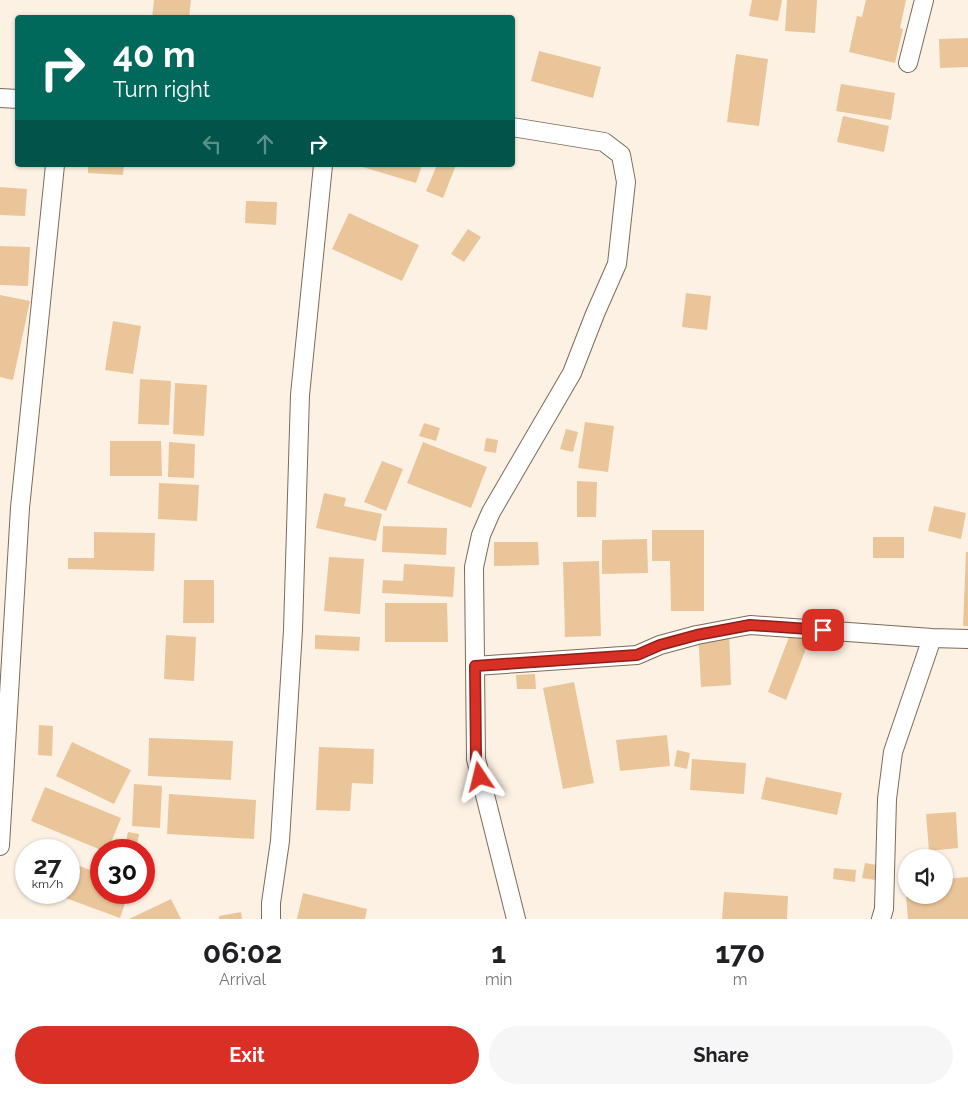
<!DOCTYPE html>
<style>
:root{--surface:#fff;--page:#f6f6f6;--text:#202124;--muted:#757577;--accent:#d93025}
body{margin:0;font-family:Raleway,sans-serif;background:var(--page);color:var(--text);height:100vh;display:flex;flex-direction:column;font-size:19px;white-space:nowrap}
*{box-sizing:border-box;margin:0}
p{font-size:16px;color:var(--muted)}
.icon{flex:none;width:28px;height:28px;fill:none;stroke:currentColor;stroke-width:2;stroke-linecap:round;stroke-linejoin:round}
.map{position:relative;height:919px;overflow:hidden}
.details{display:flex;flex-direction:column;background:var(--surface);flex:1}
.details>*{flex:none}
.guide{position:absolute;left:15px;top:15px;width:500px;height:152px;border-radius:5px;box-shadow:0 1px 4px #0004;background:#00695c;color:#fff;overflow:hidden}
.tools{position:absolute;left:898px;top:849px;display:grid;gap:10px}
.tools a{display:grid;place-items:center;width:55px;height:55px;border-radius:50%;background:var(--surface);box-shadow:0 1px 4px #0004;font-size:25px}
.speed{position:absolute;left:15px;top:839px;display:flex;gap:10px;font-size:25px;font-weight:700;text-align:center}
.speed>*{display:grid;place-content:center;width:65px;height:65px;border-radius:50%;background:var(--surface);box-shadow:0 1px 4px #0004;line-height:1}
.speed small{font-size:12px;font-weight:400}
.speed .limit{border:8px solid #d22;background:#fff;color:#111}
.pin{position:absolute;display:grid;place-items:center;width:42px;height:42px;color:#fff;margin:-21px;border-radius:10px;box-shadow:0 2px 8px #0006}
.me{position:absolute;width:55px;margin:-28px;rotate:350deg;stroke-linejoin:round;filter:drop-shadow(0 0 4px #0008)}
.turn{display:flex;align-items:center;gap:18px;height:105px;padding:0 15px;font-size:22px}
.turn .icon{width:65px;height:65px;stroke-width:2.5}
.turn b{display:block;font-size:35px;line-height:42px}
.lanes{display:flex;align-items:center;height:48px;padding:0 15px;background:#0003;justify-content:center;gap:25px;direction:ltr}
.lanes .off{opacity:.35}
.eta{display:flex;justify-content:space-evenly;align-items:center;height:85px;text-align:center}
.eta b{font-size:30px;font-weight:700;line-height:35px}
.button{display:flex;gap:10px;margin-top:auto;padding:10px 15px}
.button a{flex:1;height:58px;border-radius:30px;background:var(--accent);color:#fff;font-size:20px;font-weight:700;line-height:58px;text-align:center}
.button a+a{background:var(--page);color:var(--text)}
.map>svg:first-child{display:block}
.building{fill:#eac59a}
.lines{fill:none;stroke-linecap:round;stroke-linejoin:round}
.street-casing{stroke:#7c6b58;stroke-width:20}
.street{stroke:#fff;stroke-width:18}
.route-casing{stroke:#8d1f18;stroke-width:12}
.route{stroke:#d93025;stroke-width:9}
</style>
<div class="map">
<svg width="968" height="919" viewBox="0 0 968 919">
<rect width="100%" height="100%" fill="#fdf1e4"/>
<path class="building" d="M154,0H191L189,18H152Z
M752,0H782L778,21L749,16Z
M787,0H817L815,33L785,31Z
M866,0H906L900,28L903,29L895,63L849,52L857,16L862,17Z
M968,38V67L940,68L939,39Z
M539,51L601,67L593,98L531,81Z
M736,54L768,59L759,126L727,122Z
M841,84L895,93L891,120L836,111Z
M843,116L889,126L884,152L837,142Z
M88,165H124L123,175L88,173Z
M356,165H422L416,183Z
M437,165H456L443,198L426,191Z
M0,187L27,189L25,216L0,215Z
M246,201L277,202L276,225L245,223Z
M349,213L419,245L402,281L332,249Z
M468,229L481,237L464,262L451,254Z
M0,246L30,247L28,286L0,285Z
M686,293L711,296L707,330L682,327Z
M0,295L30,301L13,380L0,377Z
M113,321L141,326L133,374L105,370Z
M140,379L171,381L169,425L138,424Z
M175,383L207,385L204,436L173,434Z
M585,422L614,426L608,472L578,468Z
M424,423L440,428L436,441L419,436Z
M566,429L578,432L573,452L560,449Z
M486,438L498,440L496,453L484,451Z
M110,441H161L162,476H110Z
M169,442L195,444L194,478L168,477Z
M423,442L487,467L471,508L407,483Z
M382,461L403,469L386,511L364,502Z
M577,481L597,482L596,517H577Z
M159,483L199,485L197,521L158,519Z
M324,493L346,498L344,506L382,514L376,541L316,528Z
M934,506L966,513L961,539L928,531Z
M383,526L447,528L446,555L382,552Z
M652,530H704V611H671L670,561H652Z
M94,532L155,533L154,571L68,569V558H94Z
M873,537H904V558H873Z
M647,539L648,573L602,574V540Z
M494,542H538L539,565L494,566Z
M966,552H968V626H963Z
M329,557L364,559L360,614L324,611Z
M599,561L601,636L565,637L563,562Z
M404,564L455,567L453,597L382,593L383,580L403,581Z
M184,580H214V623H183Z
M385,603H447L448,642H385Z
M794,624L813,631L786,700L768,692Z
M729,630L731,685L701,687L698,631Z
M166,635L196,637L194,681L164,679Z
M315,635L360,637L359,651L315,649Z
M535,674L536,689H517L516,675Z
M574,682L594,783L563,789L543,688Z
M39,725L53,726L52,756L38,755Z
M667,735L670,766L620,771L616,740Z
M149,738L233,741L231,780L148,776Z
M72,742L131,770L114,804L56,776Z
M319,747L374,749L373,784L352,783L350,811L316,810Z
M677,750L690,753L687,769L674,766Z
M692,759L746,763L744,794L690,790Z
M766,777L842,793L837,815L761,799Z
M134,784L162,786L160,828L132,826Z
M45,787L121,818L108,850H101L31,821Z
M169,794L256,800L254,839L167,834Z
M956,812L958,848L929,851L926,814Z
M128,832L139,834L136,850H124Z
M69,862L101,874V892H129L120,918L52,893L69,892Z
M865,863L877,865L875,880L862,878Z
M834,868L856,870L855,882L833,879Z
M968,877V919H908L906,895H944V879Z
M724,892L788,896L787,919H722Z
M303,893L367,909L365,919H297Z
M171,899L181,919H129Z
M241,912L242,919H219V916Z"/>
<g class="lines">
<g class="street-casing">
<path id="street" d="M908,63L924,0
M0,98L18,99
M512,127L604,142L621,155L626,182L617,264L595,314L572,373L491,512L481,535L474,567L476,759L516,919
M475,666L637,655L660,645L697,635L750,625L932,638L968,639
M0,846L20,508L55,165
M271,919V903L280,841L293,630L300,395L323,165
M881,919L884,909L887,799L893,752L932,638"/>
</g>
<use href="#street" class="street"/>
</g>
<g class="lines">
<g class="route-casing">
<path id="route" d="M480,777L476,759L475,666L637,655L660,645L697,635L750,625L823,630"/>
</g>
<use href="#route" class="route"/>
</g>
</svg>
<div class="tools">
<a><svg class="icon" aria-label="sound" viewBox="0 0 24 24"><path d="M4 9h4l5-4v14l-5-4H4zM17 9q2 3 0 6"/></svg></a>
</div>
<div class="speed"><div>27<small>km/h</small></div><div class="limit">30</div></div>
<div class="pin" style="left:823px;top:630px;background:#d93025"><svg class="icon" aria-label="arrive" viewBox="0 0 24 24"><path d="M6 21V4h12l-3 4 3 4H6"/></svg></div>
<svg class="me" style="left:480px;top:777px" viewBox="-20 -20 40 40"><path d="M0-17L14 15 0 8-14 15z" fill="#d93025" stroke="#fff" stroke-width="4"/></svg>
<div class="guide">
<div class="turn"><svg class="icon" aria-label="right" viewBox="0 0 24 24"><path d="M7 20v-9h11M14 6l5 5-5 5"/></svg><div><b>40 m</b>Turn right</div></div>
<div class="lanes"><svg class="icon off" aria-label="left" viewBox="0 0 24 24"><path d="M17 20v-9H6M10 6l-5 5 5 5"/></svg><svg class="icon off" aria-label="ahead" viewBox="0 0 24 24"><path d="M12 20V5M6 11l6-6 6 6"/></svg><svg class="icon" aria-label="right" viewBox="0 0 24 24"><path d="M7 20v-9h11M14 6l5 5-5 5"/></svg></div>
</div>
</div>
<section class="details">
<div class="eta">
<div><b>06:02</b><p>Arrival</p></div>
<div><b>1</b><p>min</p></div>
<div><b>170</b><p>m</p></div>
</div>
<div class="button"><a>Exit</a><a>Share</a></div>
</section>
